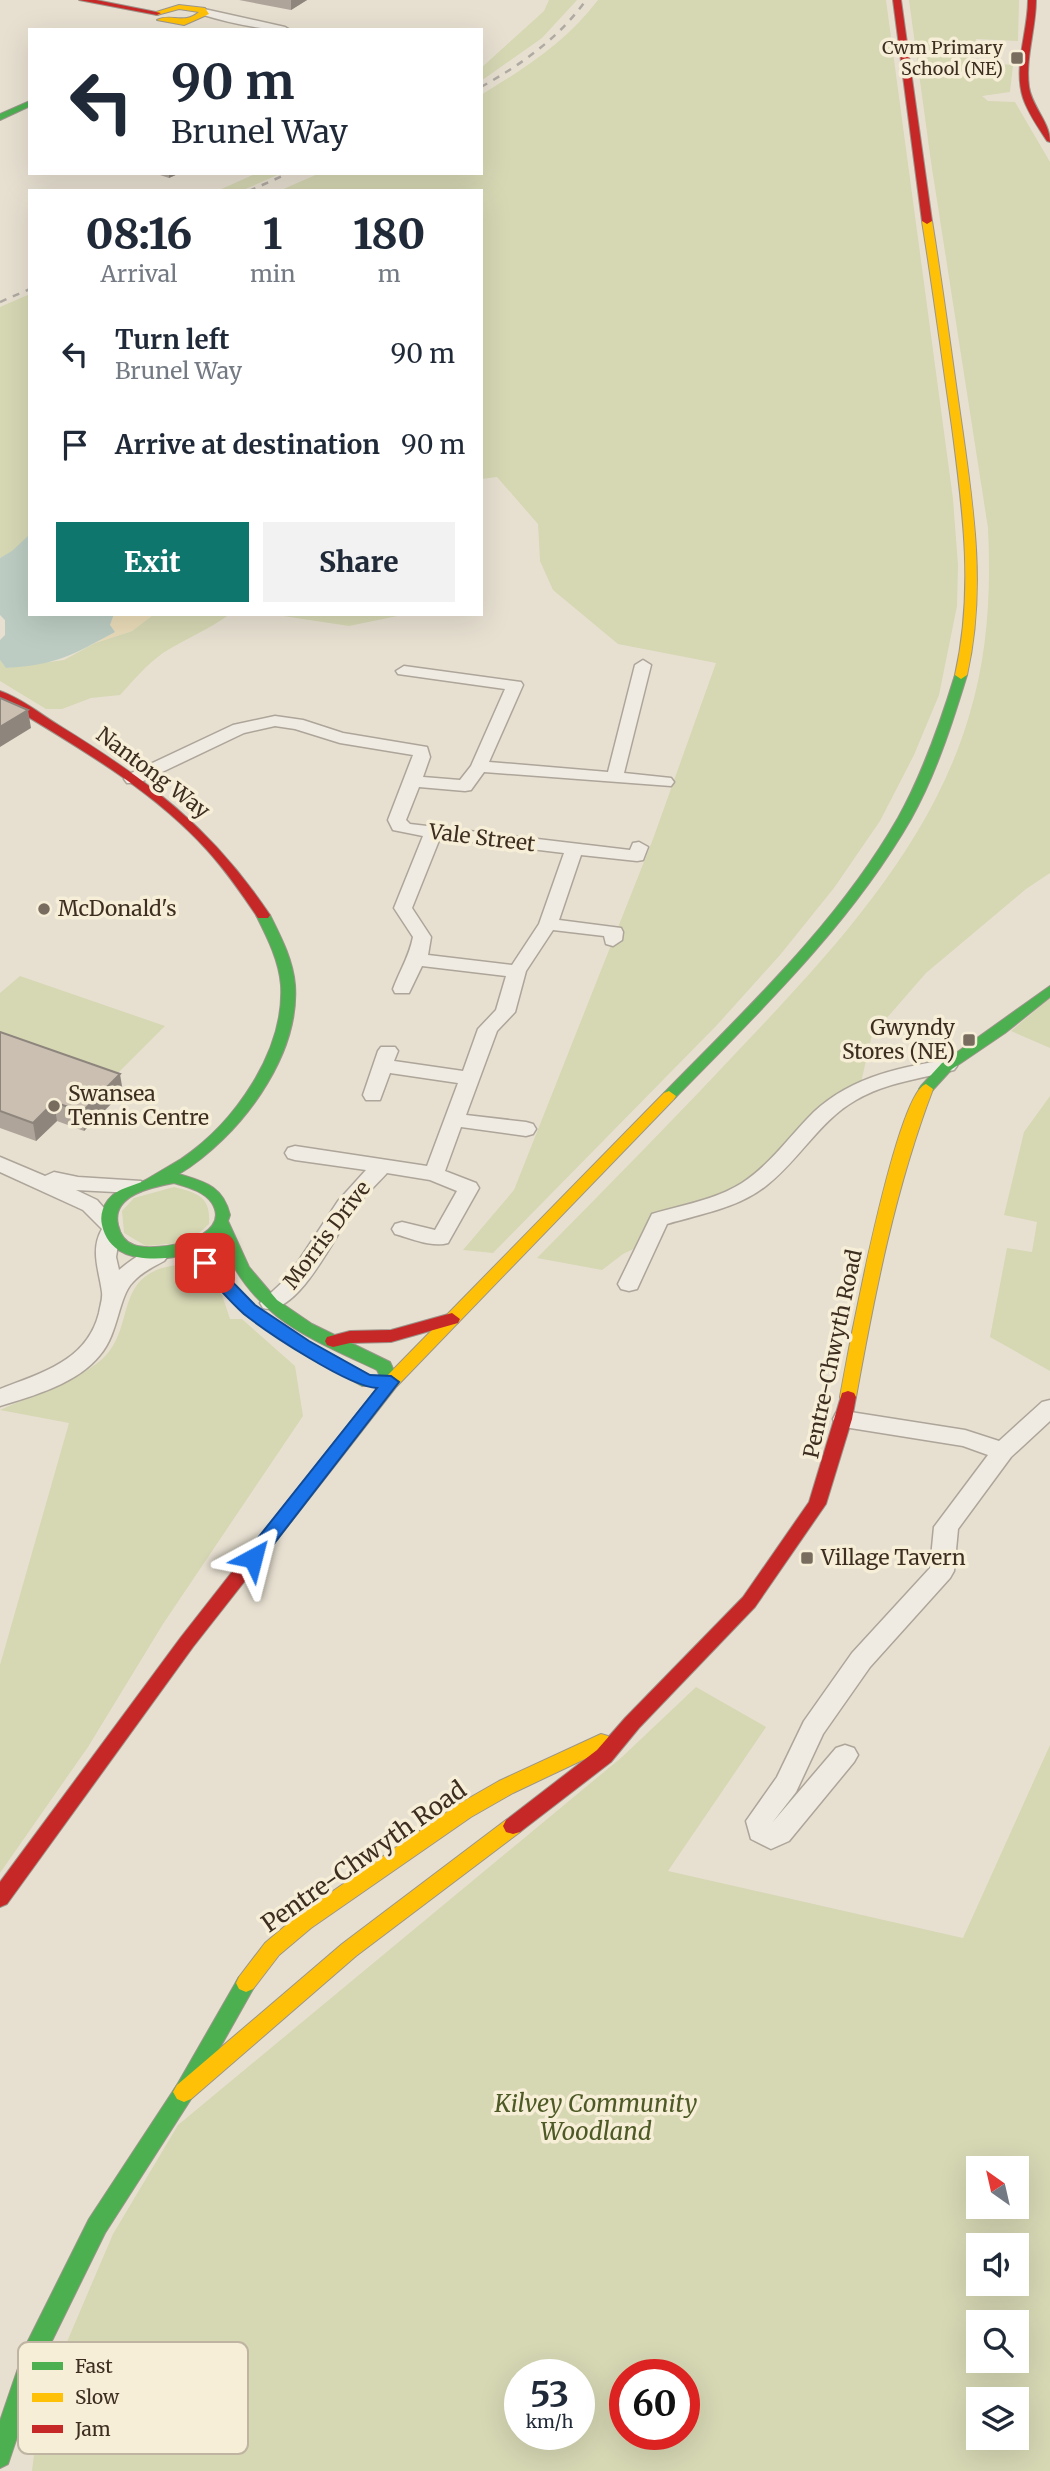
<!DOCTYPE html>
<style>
:root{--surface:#fff;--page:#f2f2f3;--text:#1f2937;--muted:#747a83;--accent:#0f766e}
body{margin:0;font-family:Merriweather,serif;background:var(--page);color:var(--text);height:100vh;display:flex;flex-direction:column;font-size:26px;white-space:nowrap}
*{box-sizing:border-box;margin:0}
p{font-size:23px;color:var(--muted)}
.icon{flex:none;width:38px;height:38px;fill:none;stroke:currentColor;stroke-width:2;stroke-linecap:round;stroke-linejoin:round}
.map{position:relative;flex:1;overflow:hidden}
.drawer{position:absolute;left:28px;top:189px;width:455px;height:427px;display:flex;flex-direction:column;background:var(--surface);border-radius:0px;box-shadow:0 7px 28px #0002}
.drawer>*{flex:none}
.hud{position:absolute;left:28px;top:28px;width:455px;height:147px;border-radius:0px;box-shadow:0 7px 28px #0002;background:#fff;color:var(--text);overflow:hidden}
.needle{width:46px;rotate:326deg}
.controls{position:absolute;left:966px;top:2156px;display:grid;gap:14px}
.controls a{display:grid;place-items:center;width:63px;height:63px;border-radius:0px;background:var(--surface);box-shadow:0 7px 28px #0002;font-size:35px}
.speed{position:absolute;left:504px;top:2359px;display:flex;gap:14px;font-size:35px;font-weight:700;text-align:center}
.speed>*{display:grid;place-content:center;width:91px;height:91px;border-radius:50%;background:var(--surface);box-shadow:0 7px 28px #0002;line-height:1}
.speed small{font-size:18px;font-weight:400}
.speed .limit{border:10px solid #d22;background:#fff;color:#111}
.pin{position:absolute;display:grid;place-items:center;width:60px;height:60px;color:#fff;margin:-30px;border-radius:14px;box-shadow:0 4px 10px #0006}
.me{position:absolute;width:77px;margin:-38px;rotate:38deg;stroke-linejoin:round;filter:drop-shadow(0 0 5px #0008)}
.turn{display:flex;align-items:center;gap:24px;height:147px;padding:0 28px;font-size:32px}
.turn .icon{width:91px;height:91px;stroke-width:2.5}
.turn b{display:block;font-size:49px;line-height:60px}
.eta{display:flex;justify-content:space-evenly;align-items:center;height:119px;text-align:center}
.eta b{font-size:42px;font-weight:800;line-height:49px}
.primary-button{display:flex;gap:14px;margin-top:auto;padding:14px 28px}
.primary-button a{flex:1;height:80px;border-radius:0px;background:var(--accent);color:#fff;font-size:28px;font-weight:800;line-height:80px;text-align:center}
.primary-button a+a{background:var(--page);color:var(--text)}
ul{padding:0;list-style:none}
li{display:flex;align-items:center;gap:21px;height:91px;padding:0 28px}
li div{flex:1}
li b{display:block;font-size:26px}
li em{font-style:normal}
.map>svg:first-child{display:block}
.green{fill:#d6d7b3;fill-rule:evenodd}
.sand{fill:#eadcb9}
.water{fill:#bcccc2}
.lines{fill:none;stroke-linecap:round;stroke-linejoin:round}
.street-casing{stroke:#ada599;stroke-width:3}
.fast-casing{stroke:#9c958a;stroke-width:2}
.slow-casing{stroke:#9c958a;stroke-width:2}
.jam-casing{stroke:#9c958a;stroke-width:2}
.street{fill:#efebe3;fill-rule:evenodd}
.fast{fill:#4caf50;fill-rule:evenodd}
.slow{fill:#ffc107;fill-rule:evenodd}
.jam{fill:#c62828;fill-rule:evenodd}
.rail{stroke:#afaaa2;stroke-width:2.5;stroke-dasharray:7 7;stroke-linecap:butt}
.wall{fill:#afa499}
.shaded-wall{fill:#8e867d}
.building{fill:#cbbfb2;stroke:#8e867d;stroke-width:2}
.route{fill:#1a73e8;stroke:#114b97;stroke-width:2}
.poi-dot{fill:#786c5e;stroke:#f7eed8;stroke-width:2.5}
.labels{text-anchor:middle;stroke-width:7;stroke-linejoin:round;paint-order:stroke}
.far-poi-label{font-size:18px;fill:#3d2e20;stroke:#f7eed8;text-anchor:end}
.street-label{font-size:21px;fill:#3d2e20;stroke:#f7eed8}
.poi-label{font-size:21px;fill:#3d2e20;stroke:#f7eed8;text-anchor:start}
.near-street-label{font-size:24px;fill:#3d2e20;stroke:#f7eed8}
.near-park-label{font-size:24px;font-style:italic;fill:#4d5a26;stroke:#f7eed8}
.key{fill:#f7eed8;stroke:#bfb4a1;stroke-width:2}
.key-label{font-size:19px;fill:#3d2e20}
</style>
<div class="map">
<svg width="1050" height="2471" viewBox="0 0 1050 2471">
<rect width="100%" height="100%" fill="#e7e0d1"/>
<path class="green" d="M549,0H577L542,38L481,81V68L544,11Z
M598,0H886L953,499L958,565L957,606L939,695L914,755L880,821L834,888L780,955L717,1025L493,1253L463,1250L514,1190L653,839L716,663L618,644L553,590L540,561L538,524L497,477L481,479V191H279L320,173H481V95C525,68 566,42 598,0Z
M909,0H1019L1018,41L976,39L972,62L1013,65L1010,92L982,96L988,101L1015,102L1050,162V873L1026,889L926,973L872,1035L859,1091L759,1182L659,1219L646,1243L623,1254L602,1270L537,1258C609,1185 681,1112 751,1037C839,944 932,842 969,716C988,654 991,592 988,528L931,162Z
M257,173H282L241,191H217Z
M30,294V534L13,551L0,558V307Z
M154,614H230C208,630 185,639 163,653C146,665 134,680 120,695L91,698L62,709H46L0,681V660L6,668L64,660L95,643L132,631Z
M270,614H407L349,626Z
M20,976L165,1026L109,1082L0,1043V993Z
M1050,998V1048L1011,1031Z
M1050,1096V1371L990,1337L1007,1248L1032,1252L1037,1222L1004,1215L1024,1132Z
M174,1187C197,1193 211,1196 209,1224L189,1242L146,1246L124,1233L122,1211L134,1198Z
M191,1264L222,1295L230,1319H242L295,1366L303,1416L163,1624L88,1747L0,1873V1665L69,1423L0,1410C33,1395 73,1383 101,1360C140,1327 107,1266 191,1264Z
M696,1687L766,1727L668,1871L963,1938L1050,1745V2471H32L40,2405L113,2234L178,2125L622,1757ZM978,2168H1017V2207H978ZM978,2245H1017V2284H978ZM978,2322H1017V2361H978ZM520,2375H579V2434H520ZM625,2375H684V2434H625ZM978,2399H1017V2438H978Z"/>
<path class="sand" d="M114,614H154L132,631L95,643L115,632L110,625Z"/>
<path class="water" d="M30,534V614H114L110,625L115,632C72,655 57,665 6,668L0,660V640L5,635V620L0,615V558L12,551Z"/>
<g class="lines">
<g class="street-casing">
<path id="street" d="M204,9L285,27L290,30C259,30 230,23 200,14L199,12Z
M643,660L651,665L624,773L671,778L674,782L671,786L484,772L471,790L465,791L419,787L406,820L410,824L630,850L633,843L639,842L648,847L643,860L637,861L581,855L559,920L621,928L623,932L622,940L613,946L606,944L604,936L553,930L526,971L515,1012L497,1031L466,1115L526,1122L533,1124L536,1129L533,1134L526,1136L461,1127L445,1171L476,1183L479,1188L448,1243C433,1248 410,1238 395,1234L392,1229L395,1224L402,1222L435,1230L457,1191L430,1180L387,1173C375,1186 361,1199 351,1213C335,1237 296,1318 263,1308L260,1303L288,1277L338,1201L366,1170L295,1160L288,1158L285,1153L288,1148L295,1146L427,1166L458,1083L390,1073L380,1100H366L363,1095L378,1051L381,1047H395L398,1051L394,1061L463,1071L478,1029L496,1010L506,976L422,966L409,993H395L393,989C400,970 409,957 413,937L394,908L423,836L393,830L388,820L413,755L340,743L295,729L275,726L244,733L139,783H127L124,779L127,775L233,725L275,716L303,720L343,733L427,747L430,757L423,777L460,780L471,766L505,689L398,674L396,671L404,666L521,682L523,685L489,762L608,772L635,665ZM440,838L564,853L539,924L512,965L428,955L431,937L412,908Z
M947,1060L954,1062L957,1066L954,1070C920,1079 887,1082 856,1100C819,1121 800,1159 767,1185C739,1208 701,1214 667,1224L637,1289L629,1291L621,1289L618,1284L652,1214C682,1205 715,1200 742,1183C768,1166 786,1141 807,1119C843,1080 896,1067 947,1060Z
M0,1157L45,1176L54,1172L78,1177L141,1181L144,1186L141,1191L134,1193L76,1190L97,1200L117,1223L115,1227L120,1233L116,1257L119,1270C131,1260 148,1246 164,1251L168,1256L164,1261C153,1267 142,1272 133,1282C118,1297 119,1333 100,1355C78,1383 33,1396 0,1406V1389C41,1373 87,1361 99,1313C100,1306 103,1299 102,1292C99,1270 90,1250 102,1229L83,1210L0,1172Z
M1050,1400V1421L1011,1457L958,1529L954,1571L950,1578L870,1667L823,1734L796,1792L772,1823L836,1748L845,1745L854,1748L858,1755L854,1762L789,1841L771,1849L751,1839L746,1821L777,1777L804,1721L852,1653L930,1568L934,1527L988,1455L963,1446L844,1427L836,1425L833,1419L836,1413L844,1411L965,1430L999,1441L1042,1402Z"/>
</g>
<g class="fast-casing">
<path id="fast" d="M30,101V106L0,120V114Z
M961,671L967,675C952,724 936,774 911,819C850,925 759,1012 674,1099H664L662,1096L664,1093C747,1008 838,923 898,818C923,773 940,724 955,675Z
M263,911L270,915C281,937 293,960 295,985C300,1058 238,1138 179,1174C205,1182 223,1186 230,1215L228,1221L249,1267L277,1300L312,1324L390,1362L399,1382L397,1386H362L297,1350L244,1314L199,1267L182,1256C152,1261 110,1262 102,1225C100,1216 102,1208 108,1200C119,1186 135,1187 149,1178C159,1172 171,1165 181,1159C234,1124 285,1051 281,985C279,960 267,937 256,915ZM174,1183C187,1187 204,1191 212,1203C234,1238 157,1253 134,1245C125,1242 120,1234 118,1225C111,1195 152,1187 174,1183ZM219,1236C250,1316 305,1336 377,1370L380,1376H371C332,1355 289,1335 255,1306C235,1288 220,1265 197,1250L209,1245Z
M1050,986V997L1005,1033L952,1069L931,1092H921L919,1089L921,1086L942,1063Z
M246,1974L253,1977L256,1983L253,1989L191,2099L105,2233L44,2357L8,2464L0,2468V2421L26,2345L89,2219L177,2085L239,1977Z"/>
</g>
<g class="slow-casing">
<path id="slow" d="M179,5L205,8L209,14L184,25L157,20C171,13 184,25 199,12L179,9L157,15L153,13Z
M927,218L932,221C943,289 952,358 962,427C974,511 986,591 967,675L961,679L955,675C974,591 963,511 952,427C942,358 933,289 922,221Z
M926,1084L933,1089C895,1189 875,1292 856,1397L854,1401H842L840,1397C847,1357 896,1092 926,1084Z
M669,1091L676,1096L674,1099L397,1386L291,1522H279L276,1517L279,1512L385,1378L664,1093Z
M601,1734L608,1736L610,1742L608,1748L513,1793L471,1817L311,1928L279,1955L253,1989L246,1992L239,1989L236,1983L239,1977L265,1943L297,1916L457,1805L499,1781Z
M513,1818L520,1820L523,1826L520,1832L356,1956L191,2099L184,2102L177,2099L173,2092L177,2085L342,1944L506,1820Z"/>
</g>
<g class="jam-casing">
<path id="jam" d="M79,0H96L161,13L157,15Z
M893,0H901L932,221L927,224L922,221Z
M1028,0H1036C1036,29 1025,58 1029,87C1032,107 1050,122 1050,142L1047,141C1038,127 1028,113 1023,98C1013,66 1028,32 1028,0Z
M0,691C21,698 42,715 60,726C149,781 211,827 270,915L268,918H258C242,894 226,871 207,850C150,787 72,744 0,700Z
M452,1313L460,1319L458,1323L391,1342L350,1343L333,1347L327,1345L325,1341L327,1337L350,1331L391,1330Z
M848,1391L854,1393L856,1397L852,1419L826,1504L755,1607L639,1728L611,1762L520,1832L513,1834L506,1832L503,1826L506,1820L597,1750L625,1718L743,1597L809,1502L842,1393Z
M285,1510L291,1512L294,1517L291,1522L193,1647L7,1904L0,1907V1882L181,1637L279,1512Z"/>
</g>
<use href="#street" class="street"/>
<use href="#fast" class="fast"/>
<use href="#slow" class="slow"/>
<use href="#jam" class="jam"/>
<path class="rail" d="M481,87C522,64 559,38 586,0
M249,191L289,173
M0,302L30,289"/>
</g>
<path class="wall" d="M239,0H307L291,10Z
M154,173H180L169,178Z
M0,1032L123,1092L84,1131L57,1121L36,1141L0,1128Z"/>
<path class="shaded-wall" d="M291,0H307L291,10Z
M169,173H180L169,178Z
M28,710L31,728L0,747V727Z
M120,1074L123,1092L84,1131L82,1112Z
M54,1102L57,1121L36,1141L33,1123Z"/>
<path class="building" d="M0,698L28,710L0,727Z
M0,1032L120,1074L82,1112L54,1102L33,1123L0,1111Z"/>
<path class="route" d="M205,1257L210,1259L255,1305L309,1341L370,1375L391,1376L399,1382L259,1563H246L244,1558L246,1553L377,1388C349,1387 268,1333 244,1314C228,1300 214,1282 199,1267L197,1263Z"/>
<g class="poi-dot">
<rect x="1010" y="51" width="14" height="14" rx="3.5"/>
<circle cx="44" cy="909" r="7"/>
<rect x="962" y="1033" width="14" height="14" rx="3.5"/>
<circle cx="54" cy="1106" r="7"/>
<rect x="800" y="1551" width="14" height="14" rx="3.5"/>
</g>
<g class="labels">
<g class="far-poi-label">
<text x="1003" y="54">Cwm Primary<tspan x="1003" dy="21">School (NE)</tspan></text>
</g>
<g class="street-label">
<text transform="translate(153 773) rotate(37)" y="7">Nantong Way</text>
<text transform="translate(482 838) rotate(7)" y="7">Vale Street</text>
<text transform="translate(327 1235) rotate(-53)" y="7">Morris Drive</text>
<text transform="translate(833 1354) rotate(-78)" y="7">Pentre-Chwyth Road</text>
</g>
<g class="poi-label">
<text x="58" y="916">McDonald's</text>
<text x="955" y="1035" text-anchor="end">Gwyndy<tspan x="955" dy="24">Stores (NE)</tspan></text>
<text x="68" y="1101">Swansea<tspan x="68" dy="24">Tennis Centre</tspan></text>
<text x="821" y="1565">Village Tavern</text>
</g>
<g class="near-street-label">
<text transform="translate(364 1857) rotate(-35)" y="8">Pentre-Chwyth Road</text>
</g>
<g class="near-park-label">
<text x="596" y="2112">Kilvey Community<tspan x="596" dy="28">Woodland</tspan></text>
</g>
</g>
<rect x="18" y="2342" width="230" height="112" rx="10" class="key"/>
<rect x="32" y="2362" width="31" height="8" fill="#4caf50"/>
<rect x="32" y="2393" width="31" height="9" fill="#ffc107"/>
<rect x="32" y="2425" width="31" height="8" fill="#c62828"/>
<g class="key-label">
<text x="75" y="2373">Fast</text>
<text x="75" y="2404">Slow</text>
<text x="75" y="2436">Jam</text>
</g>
</svg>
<div class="controls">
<a><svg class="needle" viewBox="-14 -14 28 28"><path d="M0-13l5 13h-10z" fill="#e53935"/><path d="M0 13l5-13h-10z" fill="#747a83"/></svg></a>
<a><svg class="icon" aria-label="sound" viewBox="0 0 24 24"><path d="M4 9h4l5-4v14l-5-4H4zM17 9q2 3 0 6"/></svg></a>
<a><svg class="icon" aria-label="search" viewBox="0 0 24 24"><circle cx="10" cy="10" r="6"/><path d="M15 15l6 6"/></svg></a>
<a><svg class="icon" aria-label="layers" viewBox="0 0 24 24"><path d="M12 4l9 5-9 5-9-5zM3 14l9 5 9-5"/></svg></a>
</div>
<div class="speed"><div>53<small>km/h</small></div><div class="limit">60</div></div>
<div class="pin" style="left:205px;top:1263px;background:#d93025"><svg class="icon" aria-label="arrive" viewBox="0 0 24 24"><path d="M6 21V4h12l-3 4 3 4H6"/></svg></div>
<svg class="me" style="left:253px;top:1558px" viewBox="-20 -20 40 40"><path d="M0-17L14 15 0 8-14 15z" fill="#1a73e8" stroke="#fff" stroke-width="4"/></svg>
<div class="hud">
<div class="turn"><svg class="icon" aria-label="left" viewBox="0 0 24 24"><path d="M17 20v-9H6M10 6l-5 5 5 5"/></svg><div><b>90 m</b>Brunel Way</div></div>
</div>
<section class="drawer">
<div class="eta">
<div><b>08:16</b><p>Arrival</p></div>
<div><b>1</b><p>min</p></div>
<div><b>180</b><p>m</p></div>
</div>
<ul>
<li><svg class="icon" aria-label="left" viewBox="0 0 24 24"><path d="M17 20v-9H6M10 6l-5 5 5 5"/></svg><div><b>Turn left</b><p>Brunel Way</p></div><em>90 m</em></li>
<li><svg class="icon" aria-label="arrive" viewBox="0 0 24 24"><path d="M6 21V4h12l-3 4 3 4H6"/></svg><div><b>Arrive at destination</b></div><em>90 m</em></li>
</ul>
<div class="primary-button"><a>Exit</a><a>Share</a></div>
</section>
</div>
